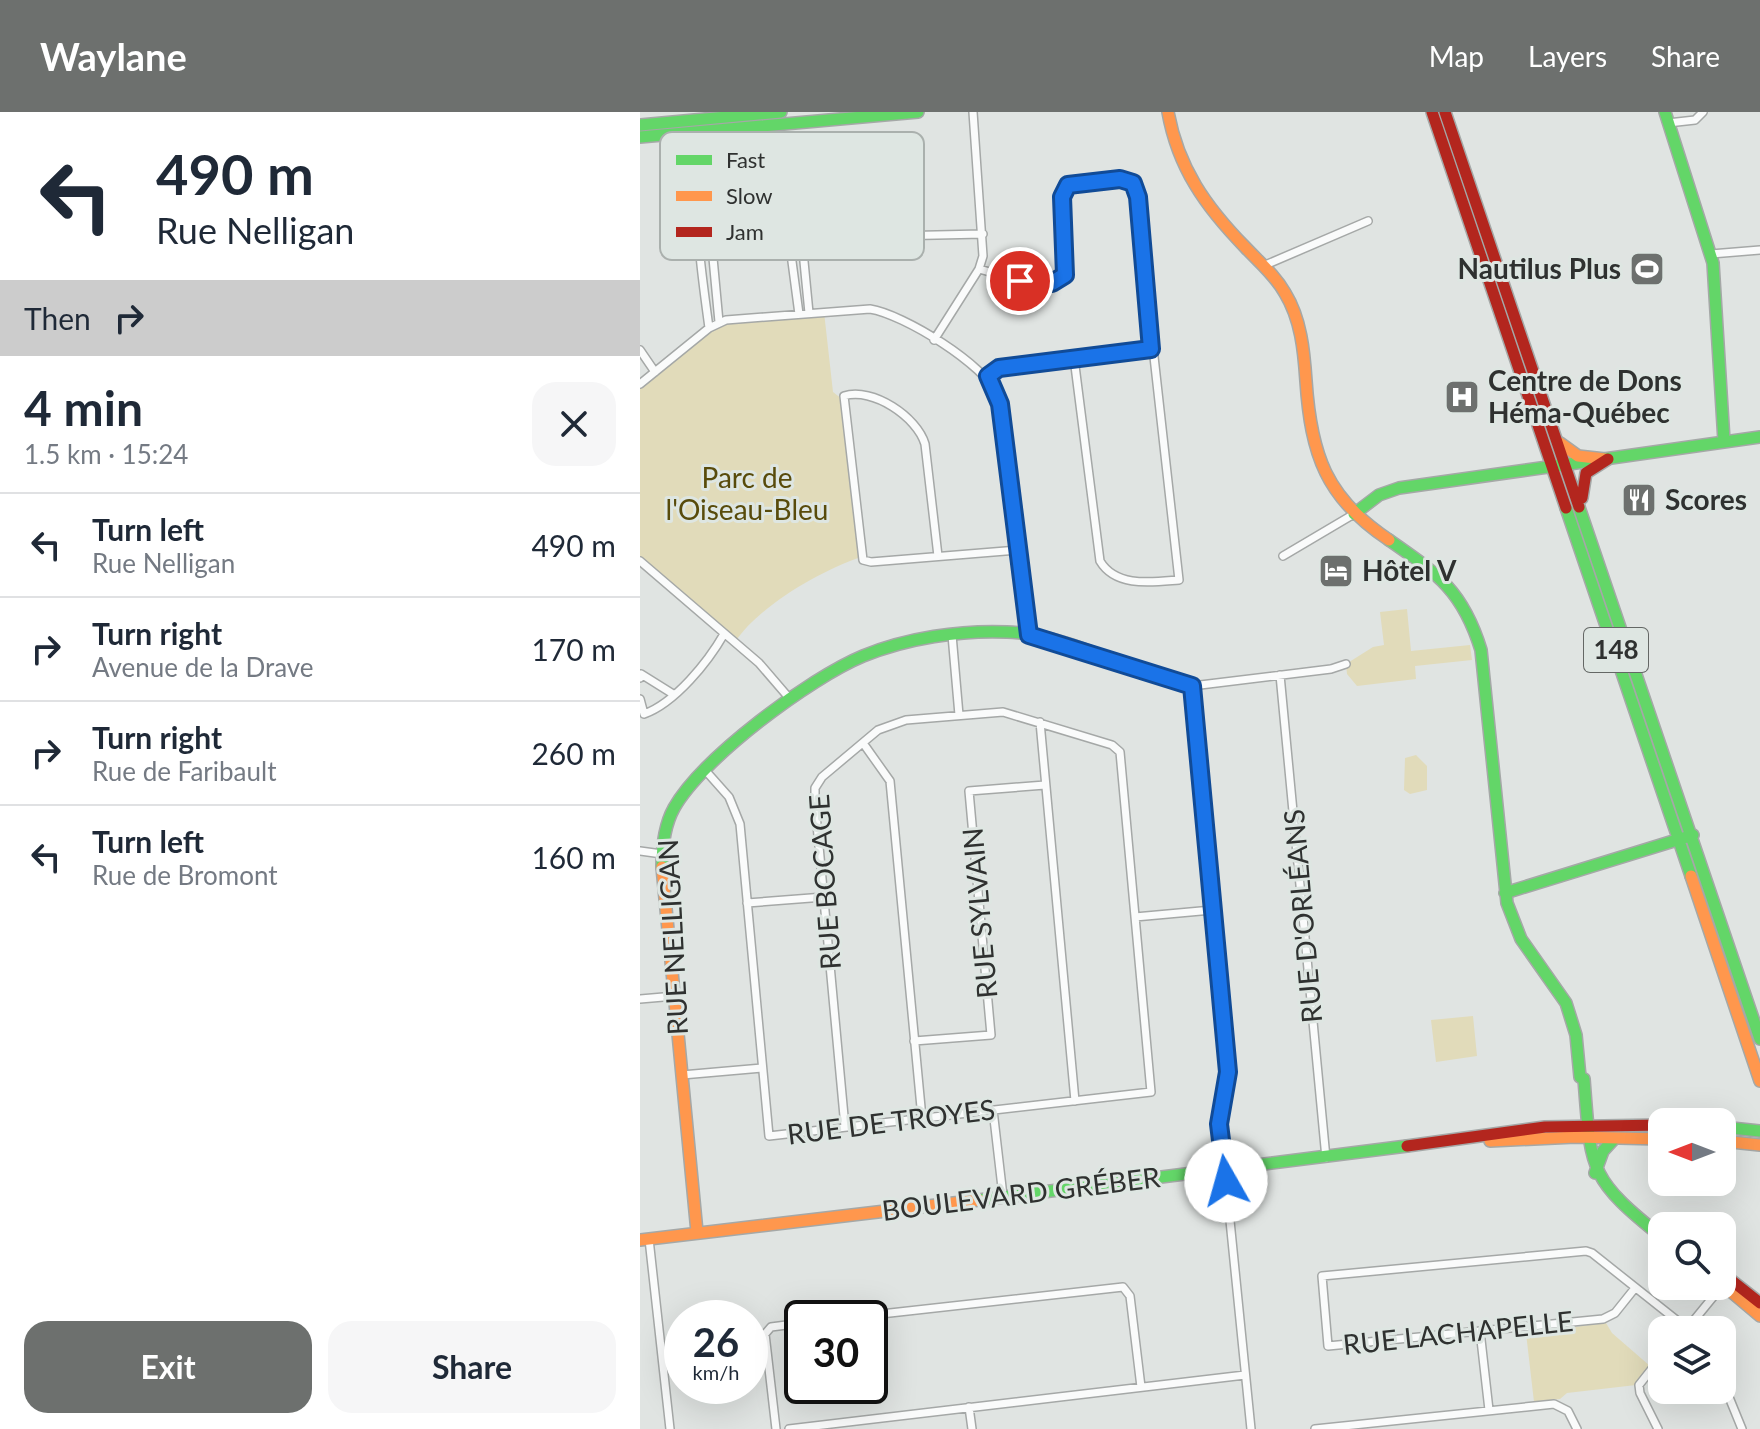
<!DOCTYPE html>
<meta charset="utf-8">
<style>
:root{--surface:#fff;--page:#f6f6f7;--text:#1f2937;--muted:#747a83;--line:#e0e1e3;--accent:#6d706e}
body{margin:0;font-family:Lato,sans-serif;background:var(--page);color:var(--text);height:100vh;display:flex;flex-direction:column;font-size:30px;white-space:nowrap}
*{box-sizing:border-box;margin:0}
p{font-size:26px;color:var(--muted)}
.icon{flex:none;width:44px;height:44px;fill:none;stroke:currentColor;stroke-width:2;stroke-linecap:round;stroke-linejoin:round}
.map{position:relative;flex:1;overflow:hidden}
.side{display:flex;flex-direction:column;background:var(--surface);width:640px}
.side>*{flex:none}
.banner{background:#fff;color:var(--text);overflow:hidden}
.needle{width:52px;rotate:270deg}
.buttons{position:absolute;left:1008px;top:996px;display:grid;gap:16px}
.buttons a{display:grid;place-items:center;width:88px;height:88px;border-radius:16px;background:var(--surface);box-shadow:0 8px 32px #0002;font-size:40px}
.speed{position:absolute;left:24px;top:1188px;display:flex;gap:16px;font-size:40px;font-weight:700;text-align:center}
.speed>*{display:grid;place-content:center;width:104px;height:104px;border-radius:50%;background:var(--surface);box-shadow:0 8px 32px #0002;line-height:1}
.speed small{font-size:20px;font-weight:400}
.speed .limit{border:4px solid #111;border-radius:12px;background:#fff;color:#111}
.pin{position:absolute;display:grid;place-items:center;width:68px;height:68px;color:#fff;margin:-34px;border:4px solid #fff;border-radius:50%;box-shadow:0 2px 8px #0007}
.me{position:absolute;width:88px;margin:-44px;rotate:353deg;stroke-linejoin:round;filter:drop-shadow(0 0 6px #0008)}
.turn{display:flex;align-items:center;gap:28px;height:168px;padding:0 24px;font-size:36px}
.turn .icon{width:104px;height:104px;stroke-width:2.5}
.turn b{display:block;font-size:56px;line-height:68px}
.then{display:flex;align-items:center;height:76px;padding:0 24px;background:#0003;gap:16px;font-size:30px}
.round{display:grid;place-items:center;flex:none;width:84px;height:84px;border-radius:24px;background:var(--page)}
.summary{display:flex;align-items:center;justify-content:space-between;height:136px;padding:0 24px}
h1{font-size:48px;font-weight:700;line-height:60px}
.action{display:flex;gap:16px;margin-top:auto;padding:16px 24px}
.action a{flex:1;height:92px;border-radius:24px;background:var(--accent);color:#fff;font-size:32px;font-weight:700;line-height:92px;text-align:center}
.action a+a{background:var(--page);color:var(--text)}
ul{padding:0;list-style:none}
li{display:flex;align-items:center;gap:24px;height:104px;padding:0 24px;border-top:2px solid var(--line)}
li div{flex:1}
li b{display:block;font-size:30px}
li em{font-style:normal}
header{display:flex;align-items:center;gap:48px;box-sizing:border-box;height:112px;padding:0 40px;background:var(--accent);color:#fff}
header strong{font-size:38px}
nav{display:flex;gap:44px;margin-inline-start:auto;font-size:28px}
main{display:flex;flex:1;min-height:0}
.map>svg:first-child{display:block}
.green{fill:#e1dbba}
.lines{fill:none;stroke-linecap:round;stroke-linejoin:round}
.street-casing{stroke:#a5a8a7;stroke-width:10}
.fast-casing{stroke:#a5a8a7;stroke-width:14}
.slow-casing{stroke:#a5a8a7;stroke-width:14}
.jam-casing{stroke:#a5a8a7;stroke-width:14}
.street{stroke:#fafbfb;stroke-width:7}
.fast{stroke:#63d668;stroke-width:11}
.slow{stroke:#ff974d;stroke-width:11}
.jam{stroke:#b3261e;stroke-width:11}
.route-casing{stroke:#114b97;stroke-width:20}
.route{stroke:#1a73e8;stroke-width:14}
.labels{text-anchor:middle;stroke-width:6;stroke-linejoin:round;paint-order:stroke}
.shield{fill:#dee6e2;stroke:#646765;stroke-width:2}
.shield-label{font-size:26px;font-weight:bold;fill:#2f3130}
.poi-label{font-size:28px;font-weight:bold;fill:#2f3130;stroke:#dee6e2;text-anchor:start}
.park-label{font-size:28px;fill:#584b0b;stroke:#dee6e2}
.street-label{font-size:28px;fill:#2f3130;stroke:#dee6e2}
.key{fill:#dee6e2;stroke:#aab0ad;stroke-width:2}
.key-label{font-size:22px;fill:#2f3130}
</style>
<header>
<strong>Waylane</strong>
<nav><a>Map</a><a>Layers</a><a>Share</a></nav>
</header>
<main>
<section class="side">
<div class="banner">
<div class="turn"><svg class="icon" aria-label="left" viewBox="0 0 24 24"><path d="M17 20v-9H6M10 6l-5 5 5 5"/></svg><div><b>490 m</b>Rue Nelligan</div></div>
<div class="then">Then<svg class="icon" aria-label="right" viewBox="0 0 24 24"><path d="M7 20v-9h11M14 6l5 5-5 5"/></svg></div>
</div>
<div class="summary"><div><h1>4 min</h1><p>1.5 km · 15:24</p></div><a class="round"><svg class="icon" aria-label="close" viewBox="0 0 24 24"><path d="M6 6l12 12M18 6L6 18"/></svg></a></div>
<ul>
<li><svg class="icon" aria-label="left" viewBox="0 0 24 24"><path d="M17 20v-9H6M10 6l-5 5 5 5"/></svg><div><b>Turn left</b><p>Rue Nelligan</p></div><em>490 m</em></li>
<li><svg class="icon" aria-label="right" viewBox="0 0 24 24"><path d="M7 20v-9h11M14 6l5 5-5 5"/></svg><div><b>Turn right</b><p>Avenue de la Drave</p></div><em>170 m</em></li>
<li><svg class="icon" aria-label="right" viewBox="0 0 24 24"><path d="M7 20v-9h11M14 6l5 5-5 5"/></svg><div><b>Turn right</b><p>Rue de Faribault</p></div><em>260 m</em></li>
<li><svg class="icon" aria-label="left" viewBox="0 0 24 24"><path d="M17 20v-9H6M10 6l-5 5 5 5"/></svg><div><b>Turn left</b><p>Rue de Bromont</p></div><em>160 m</em></li>
</ul>
<div class="action"><a>Exit</a><a>Share</a></div>
</section>
<div class="map">
<svg width="1120" height="1317" viewBox="0 0 1120 1317">
<rect width="100%" height="100%" fill="#e0e4e2"/>
<path class="green" d="M184,200L193,280L202,287L221,445C180,459 119,494 95,530L0,449V272L74,212Z
M767,497L771,539L830,533L832,548L775,554L776,567L717,574L707,562L706,552L733,535L744,533L740,500Z
M776,643L787,654V678L770,682L764,678L765,646Z
M833,904L837,944L796,950L791,908Z
M966,1211L972,1221L1010,1254L996,1273L927,1281L920,1287L894,1290L886,1221Z"/>
<g class="lines">
<g class="street-casing">
<path id="street" d="M1028,11L1055,8L1063,0
M204,125L343,122
M1071,142L1120,138
M623,154L728,109
M339,157L386,170H417L426,158L422,90L425,76C439,66 483,61 495,75L539,468C513,470 476,476 460,449L434,246
M159,202L147,112L154,108L164,114L162,129L169,201
M69,216C67,200 56,125 59,117L65,114L75,121L73,146L79,210
M294,228L339,157L343,144L333,0
M0,238L15,260
M348,264L359,256L511,237
M0,272L69,216L86,208L230,197C263,202 346,253 358,284L389,523
M298,444L285,332C277,305 233,275 204,284L223,448L231,450L378,438
M643,444L714,402
M0,449L119,551L150,587
M312,523L319,603
M640,563L686,1046
M0,566L1,562L33,582
M552,574L691,557L706,552
M0,587L4,602C35,591 68,550 84,522
M400,610L435,989
M223,631L250,669L282,1006
M65,658L89,685L100,712L129,1024L511,980L480,640L472,633L363,600L266,608L238,618L182,665L175,676V691L205,1015
M0,739L22,742
M107,791L184,785
M495,805L572,798
M0,887L35,884
M274,929L351,923L329,679L405,673
M42,963L122,956
M353,998L363,1084
M585,1059L611,1317
M9,1127L30,1317
M995,1176L975,1201L963,1207L688,1234L682,1164L946,1139L952,1141L1049,1218
M205,1206L483,1175L490,1184L501,1275
M1046,1218L1082,1174
M840,1219L849,1298
M1082,1268L1102,1317
M329,1295L332,1317
M136,1317L125,1222L131,1215L162,1211
M149,1317L605,1263
M675,1317L914,1292L928,1299L937,1317
M1018,1317L1000,1281L999,1273L1022,1244"/>
</g>
<g class="fast-casing">
<path id="fast" d="M1025,0L1073,151L1084,329
M0,13L141,0
M0,25L278,0
M939,395L1120,927
M926,396L1051,764
M714,402L739,383L759,376L1120,325
M749,428C798,462 823,479 841,538L867,791L881,827L926,891L936,923L940,965L944,967C951,1058 948,1066 1022,1125
M22,755C22,735 24,714 34,696C62,646 170,566 223,544C267,526 320,518 367,520C422,522 478,553 531,569
M865,781L1053,723
M1082,1015L1120,1019
M955,1061L963,1039L974,1027
M339,1088L767,1034"/>
</g>
<g class="slow-casing">
<path id="slow" d="M528,0C538,56 566,95 605,135C619,150 635,163 645,181C661,207 664,239 666,269C671,343 686,386 749,428
M920,331L938,344L965,347
M531,569L552,574L580,879
M22,755L57,1120
M1051,764L1120,969
M850,1029L935,1025L1022,1027
M1082,1029L1120,1033
M0,1128L339,1088
M1082,1172L1120,1204"/>
</g>
<g class="jam-casing">
<path id="jam" d="M792,0L926,396
M805,0L939,395
M942,386L946,361L968,347
M580,879L588,960L579,1012L585,1059
M767,1034L905,1015L1022,1013
M1082,1161L1120,1191"/>
</g>
<use href="#street" class="street"/>
<use href="#fast" class="fast"/>
<use href="#slow" class="slow"/>
<use href="#jam" class="jam"/>
</g>
<g class="lines">
<g class="route-casing">
<path id="route" d="M380,169L412,171L425,163L422,85L428,73L480,67L493,71L498,85L511,237L359,256L348,264L360,292L389,523L552,574L588,960L579,1012L586,1069"/>
</g>
<use href="#route" class="route"/>
</g>
<defs>
<g id="stadium-square" transform="scale(1.8)"><rect x="-9" y="-9" width="18" height="18" rx="4" fill="#6d706e" stroke="#dee6e2"/><path d="M0-5a6.5 5 0 1 0 0 10a6.5 5 0 1 0 0-10ZM-3.5-1.8h7v3.6h-7Z" fill="#fff"/></g>
<g id="hospital-square" transform="scale(1.8)"><rect x="-9" y="-9" width="18" height="18" rx="4" fill="#6d706e" stroke="#dee6e2"/><path d="M-5-5h3v3.5h4V-5h3V5h-3V1.5h-4V5h-3Z" fill="#fff"/></g>
<g id="restaurant-square" transform="scale(1.8)"><rect x="-9" y="-9" width="18" height="18" rx="4" fill="#6d706e" stroke="#dee6e2"/><path d="M-5-6h1v4h1v-4h1v4h1v-4h1v5L-1.5 .5V6h-2V.5L-5-1ZM5-6V6H3V1.5H1.5Q1.5-4 5-6Z" fill="#fff"/></g>
<g id="hotel-square" transform="scale(1.8)"><rect x="-9" y="-9" width="18" height="18" rx="4" fill="#6d706e" stroke="#dee6e2"/><path d="M-6-4.5h1.5V1H6V5H4.5V3h-9V5H-6ZM-4 0a1.8 1.8 0 1 1 3.6 0ZM.5 0V-2.5h3Q6-2.5 6 0Z" fill="#fff"/></g>
</defs>
<g fill-rule="evenodd">
<use href="#stadium-square" x="1007" y="157"/>
<use href="#hospital-square" x="822" y="285"/>
<use href="#restaurant-square" x="999" y="388"/>
<use href="#hotel-square" x="696" y="459"/>
</g>
<g class="labels">
<rect class="shield" x="944" y="516" width="64" height="44" rx="6"/>
<g class="shield-label">
<text x="976" y="547">148</text>
</g>
<g class="poi-label">
<text x="981" y="167" text-anchor="end">Nautilus Plus</text>
<text x="848" y="279">Centre de Dons<tspan x="848" dy="32">Héma-Québec</tspan></text>
<text x="1025" y="398">Scores</text>
<text x="722" y="469">Hôtel V</text>
</g>
<g class="park-label">
<text x="107" y="376">Parc de<tspan x="107" dy="32">l'Oiseau-Bleu</tspan></text>
</g>
<g class="street-label">
<text transform="translate(185 770) rotate(-94)" y="10">RUE BOCAGE</text>
<text transform="translate(340 801) rotate(-95)" y="10">RUE SYLVAIN</text>
<text transform="translate(663 804) rotate(-95)" y="10">RUE D'ORLÉANS</text>
<text transform="translate(33 825) rotate(-93)" y="10">RUE NELLIGAN</text>
<text transform="translate(251 1010) rotate(-7)" y="10">RUE DE TROYES</text>
<text transform="translate(381 1082) rotate(-7)" y="10">BOULEVARD GRÉBER</text>
<text transform="translate(818 1221) rotate(-6)" y="10">RUE LACHAPELLE</text>
</g>
</g>
<rect x="20" y="20" width="264" height="128" rx="12" class="key"/>
<rect x="36" y="43" width="36" height="10" fill="#63d668"/>
<rect x="36" y="79" width="36" height="10" fill="#ff974d"/>
<rect x="36" y="115" width="36" height="10" fill="#b3261e"/>
<g class="key-label">
<text x="86" y="56">Fast</text>
<text x="86" y="92">Slow</text>
<text x="86" y="128">Jam</text>
</g>
</svg>
<div class="buttons">
<a><svg class="needle" viewBox="-14 -14 28 28"><path d="M0-13l5 13h-10z" fill="#e53935"/><path d="M0 13l5-13h-10z" fill="#747a83"/></svg></a>
<a><svg class="icon" aria-label="search" viewBox="0 0 24 24"><circle cx="10" cy="10" r="6"/><path d="M15 15l6 6"/></svg></a>
<a><svg class="icon" aria-label="layers" viewBox="0 0 24 24"><path d="M12 4l9 5-9 5-9-5zM3 14l9 5 9-5"/></svg></a>
</div>
<div class="speed"><div>26<small>km/h</small></div><div class="limit">30</div></div>
<div class="pin" style="left:380px;top:169px;background:#d93025"><svg class="icon" aria-label="arrive" viewBox="0 0 24 24"><path d="M6 21V4h12l-3 4 3 4H6"/></svg></div>
<svg class="me" style="left:586px;top:1069px" viewBox="-20 -20 40 40"><circle r="19" fill="#fff"/><path d="M0-13L10 11 0 6-10 11z" fill="#1a73e8"/></svg>
</div>
</main>
